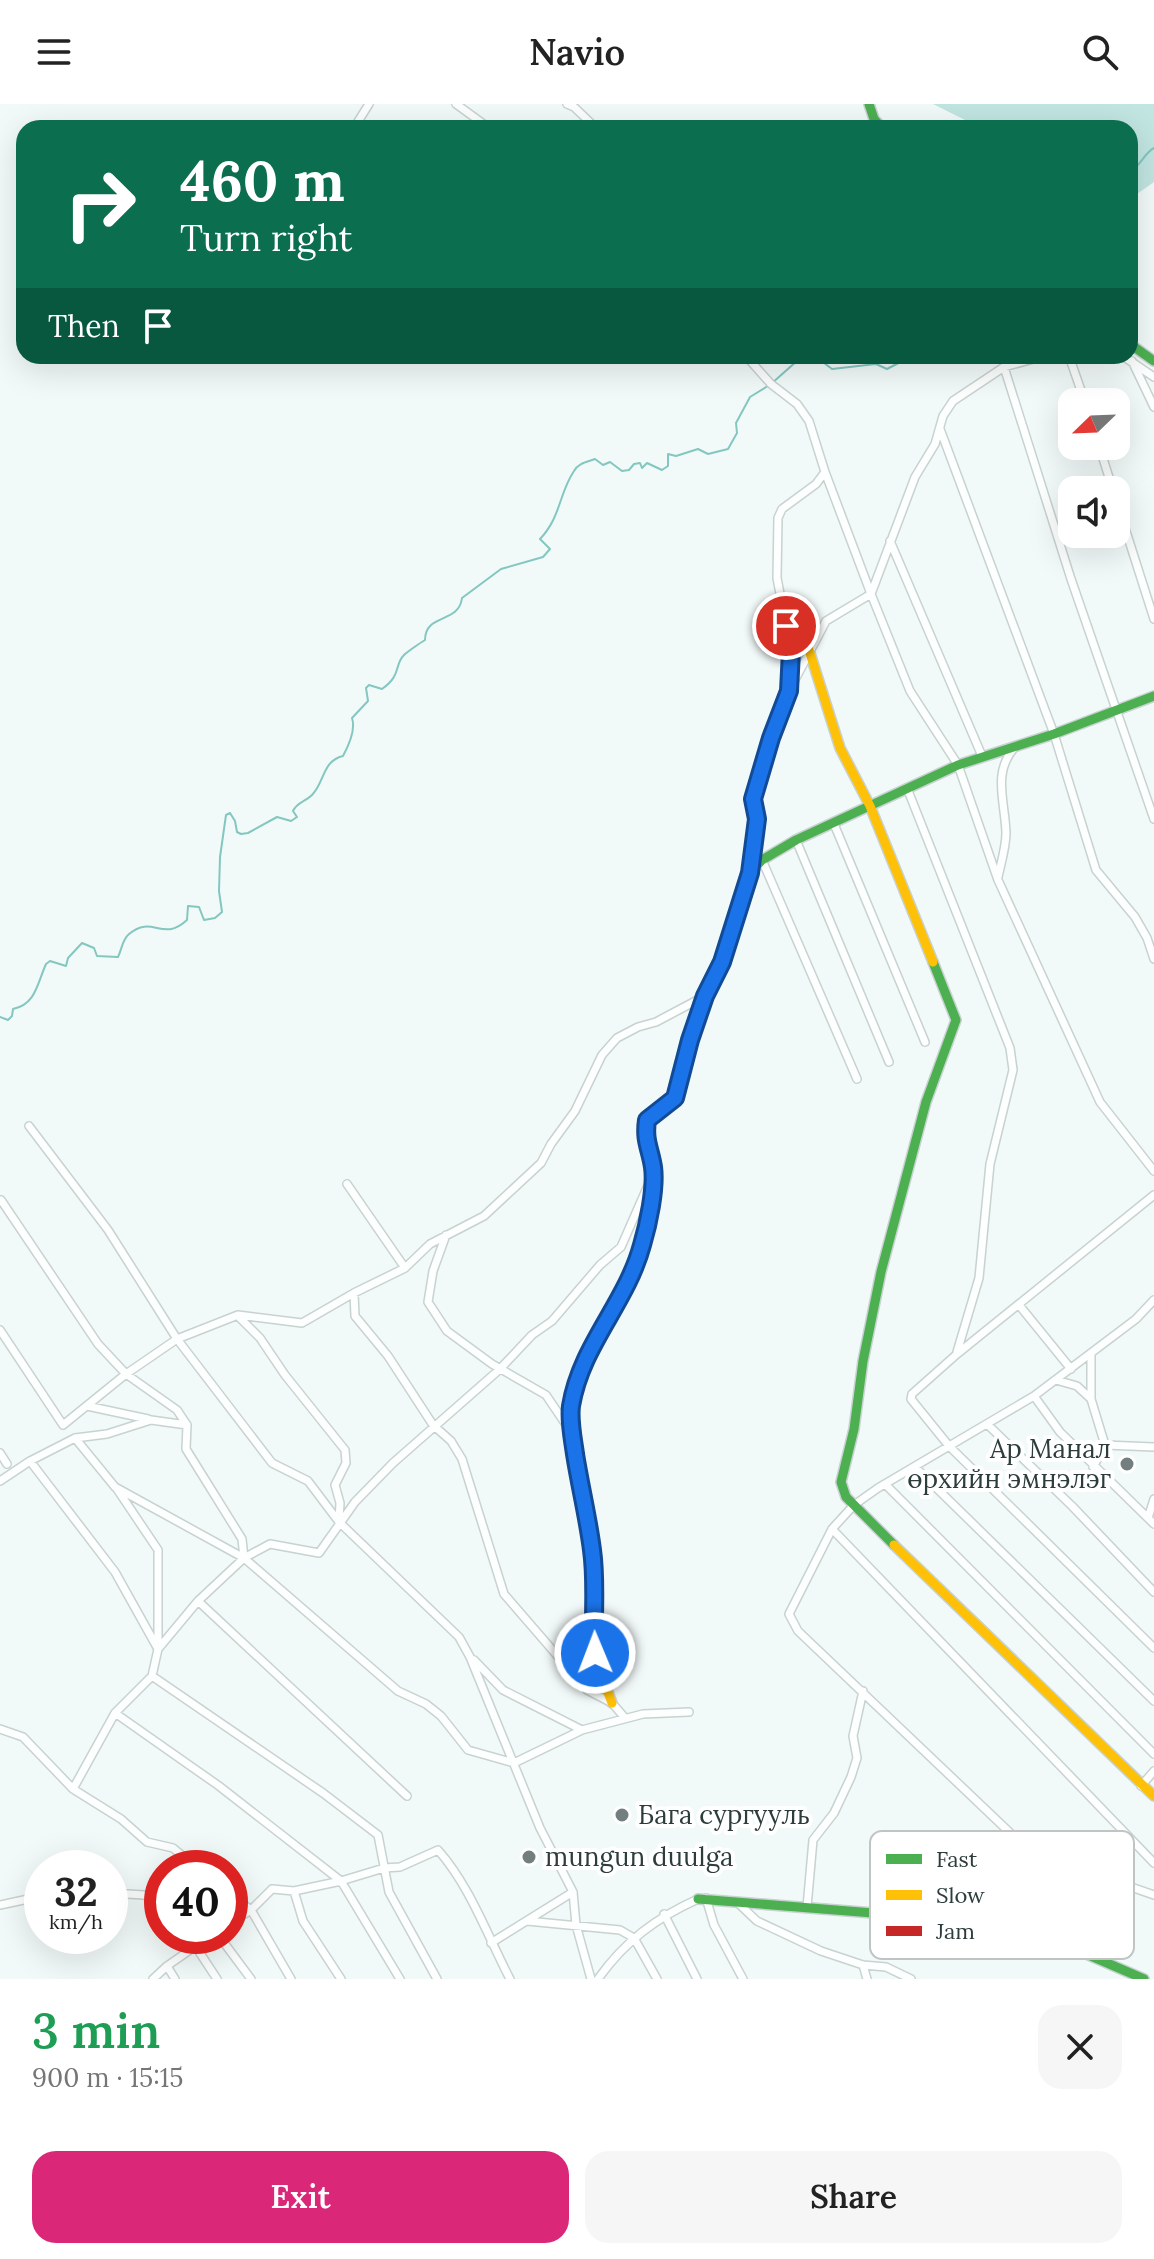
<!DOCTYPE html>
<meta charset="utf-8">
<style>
:root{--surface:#fff;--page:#f6f6f6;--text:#222;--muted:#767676;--accent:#db2777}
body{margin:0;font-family:Lora,serif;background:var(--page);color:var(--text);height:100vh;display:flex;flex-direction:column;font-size:30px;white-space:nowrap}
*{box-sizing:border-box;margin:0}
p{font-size:26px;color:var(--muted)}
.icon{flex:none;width:44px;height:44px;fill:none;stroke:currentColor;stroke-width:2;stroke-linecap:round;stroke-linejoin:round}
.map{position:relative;height:1875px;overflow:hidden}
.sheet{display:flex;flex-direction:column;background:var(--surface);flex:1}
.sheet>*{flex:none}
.banner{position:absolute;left:16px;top:16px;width:1122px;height:244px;border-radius:24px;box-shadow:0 8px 32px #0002;background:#0b6e4f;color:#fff;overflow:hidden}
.needle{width:52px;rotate:247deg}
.fabs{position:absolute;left:1058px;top:284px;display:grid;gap:16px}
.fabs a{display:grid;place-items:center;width:72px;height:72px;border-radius:16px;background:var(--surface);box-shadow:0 8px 32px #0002;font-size:40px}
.speed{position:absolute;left:24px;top:1746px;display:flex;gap:16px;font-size:40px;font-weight:700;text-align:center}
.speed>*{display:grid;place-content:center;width:104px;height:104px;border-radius:50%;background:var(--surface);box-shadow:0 8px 32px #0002;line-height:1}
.speed small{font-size:20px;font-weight:400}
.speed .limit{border:12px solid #d22;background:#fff;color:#111}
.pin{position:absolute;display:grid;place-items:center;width:68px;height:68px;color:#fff;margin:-34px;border:4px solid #fff;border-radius:50%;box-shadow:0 2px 8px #0007}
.me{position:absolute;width:88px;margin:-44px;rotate:359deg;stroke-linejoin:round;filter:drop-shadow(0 0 6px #0008)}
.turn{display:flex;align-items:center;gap:28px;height:168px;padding:0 32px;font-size:36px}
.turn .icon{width:104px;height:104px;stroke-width:2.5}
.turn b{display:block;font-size:56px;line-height:68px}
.then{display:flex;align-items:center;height:76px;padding:0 32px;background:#0003;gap:16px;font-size:30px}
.round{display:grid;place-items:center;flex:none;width:84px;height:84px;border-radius:24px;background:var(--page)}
.summary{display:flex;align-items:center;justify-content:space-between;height:136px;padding:0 32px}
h1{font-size:48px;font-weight:600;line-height:60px;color:#1e9e55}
.button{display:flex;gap:16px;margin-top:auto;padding:16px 32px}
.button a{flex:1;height:92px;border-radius:24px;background:var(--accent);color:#fff;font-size:32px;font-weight:600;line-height:92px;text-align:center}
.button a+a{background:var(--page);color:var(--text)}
header{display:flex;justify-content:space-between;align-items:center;height:104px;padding:0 32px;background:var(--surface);font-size:36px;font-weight:600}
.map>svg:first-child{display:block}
.green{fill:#c1e5e1}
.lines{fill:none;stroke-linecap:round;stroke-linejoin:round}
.stream{stroke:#83c7c0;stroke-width:2}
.street-casing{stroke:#c7d2d1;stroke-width:10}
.fast-casing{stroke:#c7d2d1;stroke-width:12}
.slow-casing{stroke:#c7d2d1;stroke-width:12}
.jam-casing{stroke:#c7d2d1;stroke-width:12}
.street{stroke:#fdfefe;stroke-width:7}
.fast{stroke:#4caf50;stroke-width:9}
.slow{stroke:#ffc107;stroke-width:9}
.jam{stroke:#c62828;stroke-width:9}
.route-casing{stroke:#114b97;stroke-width:20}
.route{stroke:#1a73e8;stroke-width:14}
.poi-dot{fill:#727f7e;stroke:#fff;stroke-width:3}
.labels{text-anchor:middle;stroke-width:8;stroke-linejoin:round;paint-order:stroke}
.poi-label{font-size:26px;fill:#2d3d3b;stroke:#fff;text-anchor:start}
.key{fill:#fff;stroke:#c0c5c4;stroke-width:2}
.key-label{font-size:22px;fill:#2d3d3b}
</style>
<header><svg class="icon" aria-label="menu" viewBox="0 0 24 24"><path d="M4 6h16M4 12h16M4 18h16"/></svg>Navio<svg class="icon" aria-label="search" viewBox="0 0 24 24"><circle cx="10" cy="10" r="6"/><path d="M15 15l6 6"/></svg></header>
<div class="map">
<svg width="1154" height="1875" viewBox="0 0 1154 1875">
<rect width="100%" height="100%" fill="#f2faf9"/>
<path class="green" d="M933,0H1154V78L1130,95V24H981Z"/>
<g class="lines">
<path class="stream" d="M1130,67C1142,61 1143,50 1154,44
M0,913L8,916L12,912L13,905C36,900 37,880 46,860L50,857L66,862L68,854L82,839L94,844L97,852L118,853C122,845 122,836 129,830C153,810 162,839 187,816L188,802L199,803L204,816L215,814L222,808L219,787L220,753L226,711L230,709L235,717L237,728L241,730L248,729L277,713L291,717L297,713L293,707C297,698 305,698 312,691C325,678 322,657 343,652C349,641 356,626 352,614L368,597L366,584L369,581L382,585C402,571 394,561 404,551C407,548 420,539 425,536C425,509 459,520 462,494L501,465L543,453L550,445L540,435C561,413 559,389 574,367C578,359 587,358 595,355L603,361L610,358L622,367L629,366L634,360L640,359L642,364L647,359L662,366L668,362V350L676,352L698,345L708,350L728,345L737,329L736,319L750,293L771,280L798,256L819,255L832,265L876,260L887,265L912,252L931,258L957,252"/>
<g class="street-casing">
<path id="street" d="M456,0L489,24
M567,0L574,3L596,24
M354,24L369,0
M746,252L771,280L797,300L809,317L825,368L871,490L826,517L789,587L771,634L753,695L757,715L750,769
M1044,252L1004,263L953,297L943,312L935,340L915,373L871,490L910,587L958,661L998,776L1100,998L1154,1067
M1069,252L1085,298
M1123,252L1154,273
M1132,257L1154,303
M1004,263L1071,475L1154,715
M940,325L1054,630L1096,766L1135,813L1147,834L1154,855
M1099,342L1113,386
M1116,396L1154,515
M890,437L982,652
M790,580L791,547L777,474L778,414L782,405L816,380L825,368
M907,684L1010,944L1013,966L990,1060L979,1174L957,1248
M834,720L925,938
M796,736L889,958
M762,756L857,975
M998,773C1001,759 1006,743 1006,729C1005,697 992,668 1015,643
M29,1022L108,1126L177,1235L272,1359L308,1377L339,1418L459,1533L470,1553L540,1724L573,1788L576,1821L591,1875
M347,1080L405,1164
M1154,1091L957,1250L912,1290L911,1295L949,1342L1154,1544
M1,1096L98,1240L126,1270L177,1306L187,1321L186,1345L242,1435L244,1454L398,1587L426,1600L441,1612L468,1646L514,1659L582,1626L643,1610L689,1608
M446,1131L433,1167L428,1198L447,1227L492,1260L546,1291L571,1328
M354,1189L355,1212L388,1252L433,1321L451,1337L462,1355L504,1490L587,1586L612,1599L625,1614
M1154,1196L1136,1215L1034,1292L878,1384L854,1401L832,1425L789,1510L798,1527L1025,1743L1060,1753L1105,1774L1154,1791
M1019,1201L1071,1265
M239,1213L260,1234L285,1271L345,1346L346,1359L335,1381L340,1399L339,1416
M0,1226L63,1321L126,1270L177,1235L238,1211L302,1219L354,1189L405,1164L430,1140L484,1112L541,1059L551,1040L575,1007L602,951L617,934L638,923L656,918L705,892
M1091,1249V1295L1105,1341L1093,1363
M1056,1276L1077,1282L1091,1295
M1034,1292L1060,1328L1154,1420
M87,1302L148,1315
M987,1320L1072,1402L1154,1488
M75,1334L115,1383L244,1454L270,1440L319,1449L355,1398L393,1359L500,1265L532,1231L552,1217L600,1161L621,1143L650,1077
M1105,1341L1154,1343
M0,1349L7,1360
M30,1357L115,1468L158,1545
M915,1363L1154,1597
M0,1377L30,1357L75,1334L107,1330L151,1316L187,1321
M885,1380L1154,1650
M117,1385L158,1446V1544
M1148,1414L1154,1395
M832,1425L1154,1759
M198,1497L407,1692
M474,1556L503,1586L582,1626
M152,1572L323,1689L378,1731L389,1788L437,1875
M115,1609L219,1682L341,1777L400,1875
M0,1625L23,1633L73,1685
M1141,1682L1154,1667
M197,1764L173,1744L147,1738L121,1715L73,1685L115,1609L152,1572L158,1545L198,1497L244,1454
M294,1787L303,1817L341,1875
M110,1789L144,1791L162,1801
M230,1790L251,1806L291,1875
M706,1794L714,1821L743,1875
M737,1798L757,1817L821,1847L863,1861L886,1863L911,1875
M0,1801L42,1792
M807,1803L813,1736L834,1709L851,1673L857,1654L853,1632L863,1587
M664,1810L697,1875
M527,1817L620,1826L634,1834L657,1875
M230,1819L251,1806L272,1785L294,1787L341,1777L384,1764L400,1763L438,1746C470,1782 488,1833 510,1875
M219,1832L251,1875
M491,1839L573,1788
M196,1843L217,1875
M863,1861L867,1875
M167,1862L175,1875
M153,1875L167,1862L210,1832
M598,1875C625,1837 656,1814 698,1795"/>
</g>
<g class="fast-casing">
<path id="fast" d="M869,0L874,15L882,24
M1130,240L1154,257
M686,953L705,892L722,858L750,769L762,756L796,736L958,661L1054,630L1154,592
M894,1441L846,1393L841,1378L854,1325L863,1257L881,1168L926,998L956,916L933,858
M698,1795L873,1809L1000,1827L1070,1843L1144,1875"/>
</g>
<g class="slow-casing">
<path id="slow" d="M809,546L840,644L870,702L933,858
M894,1441L1154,1692
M612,1599C590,1547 600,1502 593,1448C586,1393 563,1340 576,1284C585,1244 611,1216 628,1181"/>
</g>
<g class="jam-casing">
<path id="jam" d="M628,1181C642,1148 655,1108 654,1071C653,1052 644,1036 647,1016L675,994L686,953"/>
</g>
<use href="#street" class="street"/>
<use href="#fast" class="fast"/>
<use href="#slow" class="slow"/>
<use href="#jam" class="jam"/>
</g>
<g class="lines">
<g class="route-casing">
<path id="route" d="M595,1549C592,1515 597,1481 592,1446C588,1414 580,1382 575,1350C573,1335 569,1317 571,1302C581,1241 626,1200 642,1141C648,1121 656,1084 653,1063C650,1044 644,1037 647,1016L675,994L690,936L705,892L722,858L750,769L757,715L753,695L771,634L789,587L791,547L786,522"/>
</g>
<use href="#route" class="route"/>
</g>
<g class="poi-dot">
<circle cx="1127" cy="1360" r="8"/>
<circle cx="622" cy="1711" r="8"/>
<circle cx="529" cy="1753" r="8"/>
</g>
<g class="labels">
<g class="poi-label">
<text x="1111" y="1354" text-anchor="end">Ар Манал<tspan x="1111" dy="30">өрхийн эмнэлэг</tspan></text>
<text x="638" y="1720">Бага сургууль</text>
<text x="545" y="1762">mungun duulga</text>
</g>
</g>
<rect x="870" y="1727" width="264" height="128" rx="12" class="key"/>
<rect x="886" y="1750" width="36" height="10" fill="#4caf50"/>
<rect x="886" y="1786" width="36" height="10" fill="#ffc107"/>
<rect x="886" y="1822" width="36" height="10" fill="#c62828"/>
<g class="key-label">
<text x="936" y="1763">Fast</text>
<text x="936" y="1799">Slow</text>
<text x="936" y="1835">Jam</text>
</g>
</svg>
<div class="fabs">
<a><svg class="needle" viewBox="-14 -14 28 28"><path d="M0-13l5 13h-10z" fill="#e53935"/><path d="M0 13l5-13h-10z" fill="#767676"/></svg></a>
<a><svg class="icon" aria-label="sound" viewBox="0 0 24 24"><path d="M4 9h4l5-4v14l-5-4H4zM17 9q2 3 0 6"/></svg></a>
</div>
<div class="speed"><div>32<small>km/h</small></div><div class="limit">40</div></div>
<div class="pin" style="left:786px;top:522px;background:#d93025"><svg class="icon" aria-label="arrive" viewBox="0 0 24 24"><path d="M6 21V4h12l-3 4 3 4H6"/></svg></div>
<svg class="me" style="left:595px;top:1549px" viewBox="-20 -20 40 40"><circle r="17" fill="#1a73e8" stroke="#fff" stroke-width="3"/><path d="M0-11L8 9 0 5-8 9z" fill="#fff"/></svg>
<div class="banner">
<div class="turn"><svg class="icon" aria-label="right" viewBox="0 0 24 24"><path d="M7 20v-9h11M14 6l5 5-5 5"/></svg><div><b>460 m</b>Turn right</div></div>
<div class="then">Then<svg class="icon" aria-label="arrive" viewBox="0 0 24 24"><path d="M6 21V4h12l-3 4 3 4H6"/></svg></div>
</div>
</div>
<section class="sheet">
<div class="summary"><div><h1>3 min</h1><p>900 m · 15:15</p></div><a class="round"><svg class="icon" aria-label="close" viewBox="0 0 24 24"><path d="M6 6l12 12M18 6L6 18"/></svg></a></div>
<div class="button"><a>Exit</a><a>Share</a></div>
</section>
